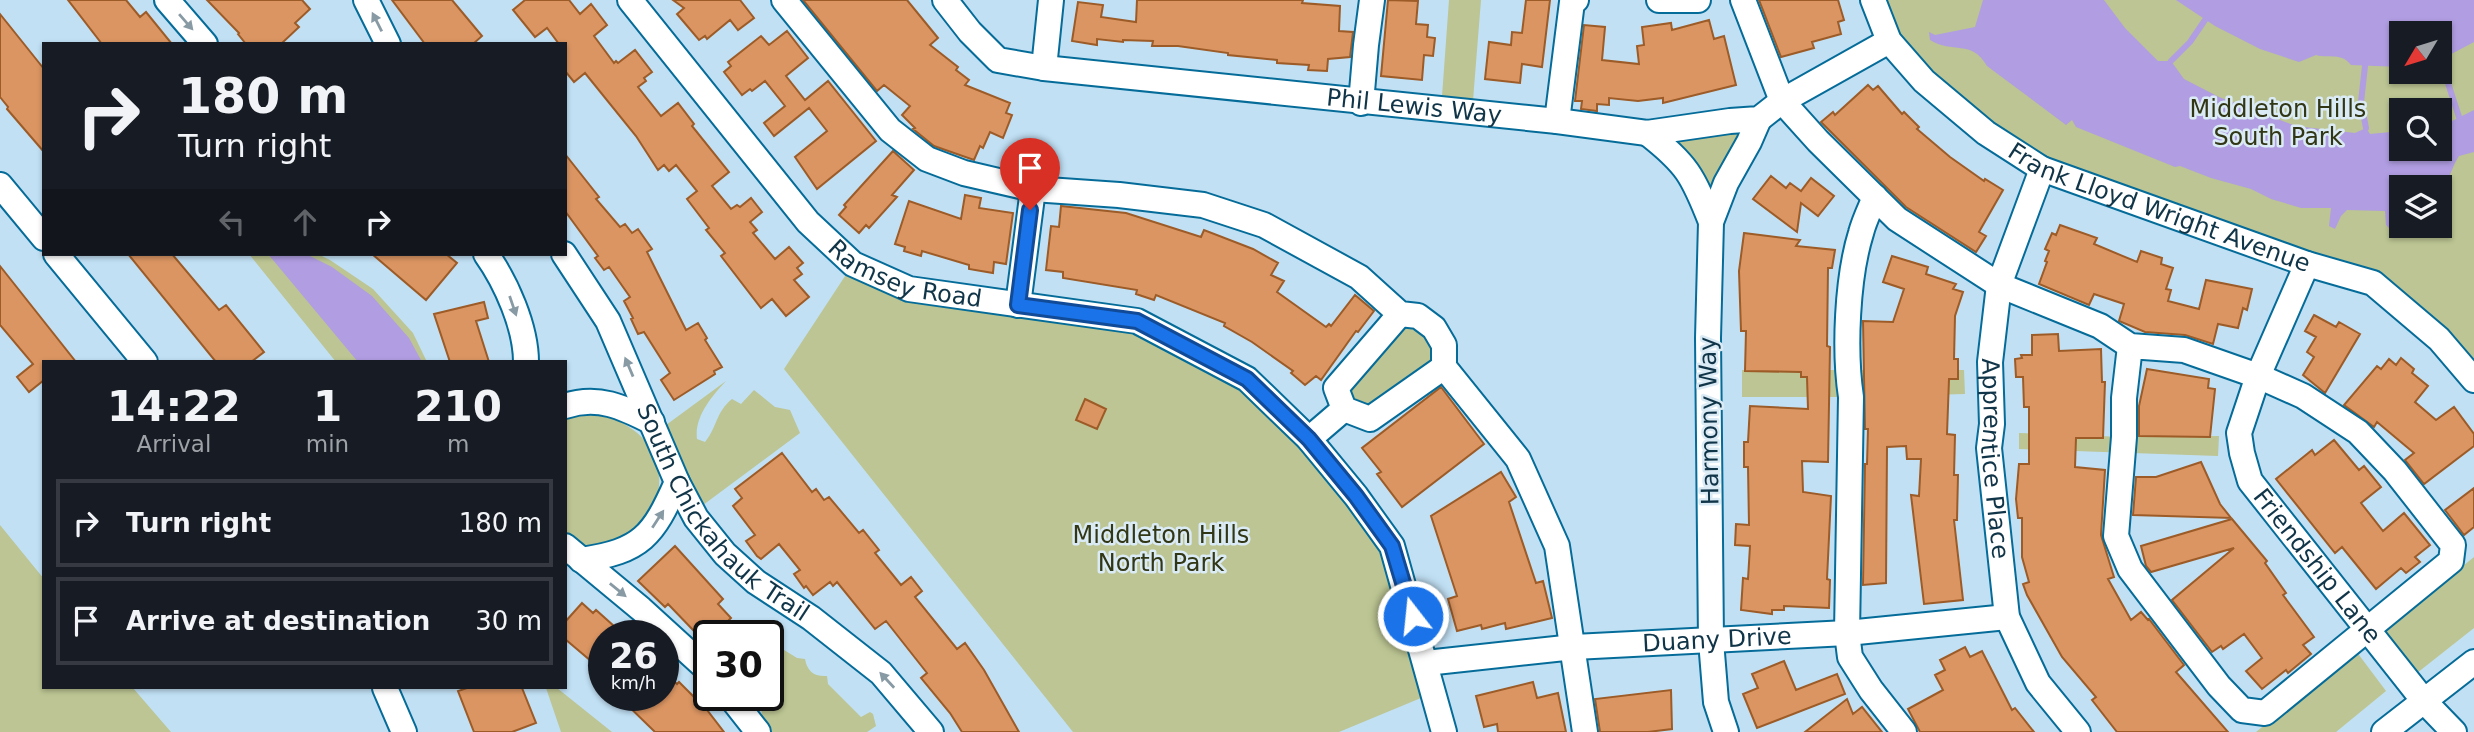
<!DOCTYPE html>
<style>
:root{--surface:#171b24;--page:#20242c;--text:#f1f3f6;--muted:#9ea1a6;--line:#363941}
body{margin:0;font-family:"DejaVu Sans",sans-serif;background:var(--page);color:var(--text);height:100vh;display:flex;flex-direction:column;font-size:26px;white-space:nowrap}
*{box-sizing:border-box;margin:0}
p{font-size:23px;color:var(--muted)}
.icon{flex:none;width:38px;height:38px;fill:none;stroke:currentColor;stroke-width:2;stroke-linecap:round;stroke-linejoin:round}
.map{position:relative;flex:1;overflow:hidden}
.sheet{position:absolute;left:42px;top:360px;width:525px;height:329px;display:flex;flex-direction:column;background:var(--surface);border-radius:0px;box-shadow:0 2px 5px #0004}
.sheet>*{flex:none}
.guide{position:absolute;left:42px;top:42px;width:525px;height:214px;border-radius:0px;box-shadow:0 2px 5px #0004;background:#171b24;color:var(--text);overflow:hidden}
.needle{width:46px;rotate:232deg}
.fabs{position:absolute;left:2389px;top:21px;display:grid;gap:14px}
.fabs a{display:grid;place-items:center;width:63px;height:63px;border-radius:0px;background:var(--surface);box-shadow:0 2px 5px #0004;font-size:35px}
.speed{position:absolute;left:588px;top:620px;display:flex;gap:14px;font-size:35px;font-weight:700;text-align:center}
.speed>*{display:grid;place-content:center;width:91px;height:91px;border-radius:50%;background:var(--surface);box-shadow:0 2px 5px #0004;line-height:1}
.speed small{font-size:18px;font-weight:400}
.speed .limit{border:4px solid #111;border-radius:10px;background:#fff;color:#111}
.pin{position:absolute;display:grid;place-items:center;width:60px;height:60px;color:#fff;margin:-72px -30px;border-radius:50% 50% 50% 0;rotate:-45deg;box-shadow:0 0 7px #0007}
.pin .icon{rotate:45deg}
.me{position:absolute;width:77px;margin:-38px;rotate:344deg;stroke-linejoin:round;filter:drop-shadow(0 0 5px #0008)}
.turn{display:flex;align-items:center;gap:24px;height:147px;padding:0 21px;font-size:32px}
.turn .icon{width:91px;height:91px;stroke-width:2.5}
.turn b{display:block;font-size:49px;line-height:60px}
.lanes{display:flex;align-items:center;height:66px;padding:0 21px;background:#0003;justify-content:center;gap:35px;direction:ltr}
.lanes .off{opacity:.35}
.eta{display:flex;justify-content:space-evenly;align-items:center;height:119px;text-align:center}
.eta b{font-size:42px;font-weight:800;line-height:49px}
ul{padding:0;list-style:none}
li{display:flex;align-items:center;gap:21px;height:88px;margin:0 14px 10px;padding:0 7px;border:4px solid var(--line);border-radius:0px}
li div{flex:1}
li b{display:block;font-size:26px}
li em{font-style:normal}
.map>svg:first-child{display:block}
.green{fill:#bcc593;fill-rule:evenodd}
.water{fill:#b09de2}
.lines{fill:none;stroke-linecap:round;stroke-linejoin:round}
.stream{stroke:#b09de2;stroke-width:6}
.building{fill:#db9562;stroke:#9c5b27;stroke-width:2}
.minor-casing{stroke:#056c99;stroke-width:28}
.minor{stroke:#fff;stroke-width:24}
.oneway{fill:#889aa4}
.route-casing{stroke:#114b97;stroke-width:18}
.route{stroke:#1a73e8;stroke-width:12}
.labels{text-anchor:middle;stroke-width:5;stroke-linejoin:round;paint-order:stroke}
.street-label{font-size:24px;fill:#113548;stroke:#dbebf5}
.park-label{font-size:24px;fill:#313615;stroke:#dbebf5}
</style>
<div class="map">
<svg width="2474" height="732" viewBox="0 0 2474 732">
<rect width="100%" height="100%" fill="#c1e0f4"/>
<path class="green" d="M1449,0H1481L1472,113L1441,110Z
M1873,0H2474V380L2373,283L2042,169L1924,81ZM2401,33H2440V72H2401ZM2401,110H2440V149H2401ZM2401,187H2440V226H2401Z
M1759,119L1711,222L1647,133Z
M249,254H318L330,260L373,289L413,333L427,362H336Z
M853,264L909,289L1137,321L1247,379L1392,546L1433,693L1339,732H1073L784,369Z
M1400,314L1418,316L1444,367L1370,419L1336,388Z
M1742,370H1964L1965,394L1851,397H1742Z
M726,381C712,396 694,417 697,439L705,442C718,426 715,413 732,399L741,404L754,390L775,407L790,410L800,433L699,508L662,428Z
M599,413C634,425 662,445 659,486C658,496 656,509 650,517C640,529 624,539 612,549L581,547L565,535V418Z
M2019,433L2124,437L2219,436L2218,456L2019,449Z
M0,525L44,579V688H133L171,732H0Z
M2474,557V628L2417,673L2383,631Z
M768,640L797,658L805,659C807,671 814,677 827,676L828,684L861,717L870,712L873,714L876,726L867,732H771L762,719L761,695L775,692L768,682Z
M2356,651L2386,691L2336,732H2256Z
M546,688H557L612,732H561Z"/>
<path class="water" d="M1983,0H2104L2125,28L2158,61H2171L2184,79L2219,97L2296,126L2355,133L2366,128L2370,134L2401,131V149H2440V124L2450,122L2474,110V152L2459,156C2451,168 2449,182 2440,194V187H2401V206L2392,209L2395,225L2391,230L2386,225L2385,211L2347,210L2341,216L2335,229L2329,226L2331,208H2301L2271,199L2251,189L2211,178L2180,166L2175,167L2076,127L2072,120L2066,125L1987,66C1972,39 1952,54 1930,40L1929,32L1935,35L1975,27Z
M2176,0H2474V42L2440,60V33H2401V67L2351,65C2341,52 2330,59 2316,55L2299,62L2260,49L2215,26Z
M268,254H306L332,267L372,296L409,338L422,362H358Z"/>
<g class="lines">
<path class="stream" d="M2444,58L2446,77L2459,117
M2171,61L2190,42L2205,20
M2365,66L2361,102L2366,128"/>
</g>
<path class="building" d="M68,0H126L140,17L146,12L172,44H102Z
M207,0H302L310,9L295,23L299,27L281,44H246L238,34L239,33Z
M392,0H452L482,36L473,44H425Z
M525,0H569L580,14L591,4L607,25L594,36L614,63L616,61L618,63L635,50L652,72L644,78L646,81L638,87L661,116L678,103L694,124L692,126L729,172L712,186L731,209L737,205L740,207L751,198L762,212L750,222L757,230L753,233L775,259L789,247L803,263L797,268L802,274L794,280L809,297L786,316L772,299L761,308L721,256L725,253L706,230L709,228L687,199L697,191L676,165L669,171L664,165L658,170L636,136L585,73L574,82L565,71V44H559L547,28L535,37L513,10Z
M673,0H740L754,18L738,30L730,20L707,39L705,36L699,40L677,14L684,8Z
M803,0H907L938,38L930,45L958,67L956,70L969,80L965,85L1010,103L1006,113L1012,115L1003,138L990,132L983,148L980,146L974,160L934,146L913,129L915,128L902,115L910,106L884,85L877,91Z
M1137,0H1303L1302,3L1340,6L1339,31L1353,32L1350,57L1328,59L1327,71L1308,70L1309,65L1277,63V60L1228,55V53L1178,46H1152L1153,41L1123,40V42L1097,39V45L1072,41L1078,2L1103,5L1101,17L1136,22Z
M1388,0L1418,1L1416,24L1428,25L1427,37L1435,38L1433,56L1424,55L1422,80L1381,76Z
M1526,0H1550L1542,67L1522,64L1520,83L1485,79L1489,42L1511,45L1512,32L1522,33Z
M1759,0H1838L1844,20L1838,22L1841,34L1812,42L1814,48L1781,57Z
M0,14L44,69V152L7,109L8,107L0,97Z
M1709,20L1714,39L1724,36L1736,85L1663,103V98L1638,101L1609,98V105L1597,104V111L1581,109L1582,101H1575L1584,25L1605,27L1602,60L1639,64L1637,46L1644,45L1642,27L1671,23L1672,30Z
M787,31L808,58L786,76L805,100L828,81L876,141L817,189L795,157L827,131L809,108L774,136L764,123L785,106L765,81L752,91L750,89L742,95L724,72L731,66L728,62L761,36L769,45Z
M1868,85L1873,90L1878,86L1902,114L1904,112L1919,127L1917,129L1950,157L1984,181L1985,179L2003,190L1979,232L1986,236L1976,252L1906,207L1821,122L1833,112L1835,115Z
M893,151L914,170L892,195L897,197L869,228L866,225L859,233L839,215L846,207L844,205Z
M565,154L599,197L596,199L620,227L625,224L632,233L638,229L652,249L647,252L686,330L698,323L707,338L705,340L722,367L714,371L715,374L674,400L661,380L670,373L644,332L638,334L631,319L633,318L624,301L630,297L609,267L604,270L595,258L598,256L565,211Z
M1771,176L1786,188L1790,183L1801,191L1811,178L1834,196L1818,216L1801,203L1797,232L1753,199Z
M965,195L981,198L979,208L1013,213L1006,264L994,262L993,273L969,269V265L922,251L921,256L904,251L905,247L895,244L909,201L961,219Z
M1061,206L1126,213L1201,237L1204,230L1253,249L1278,263L1271,275L1284,281L1277,292L1326,327L1329,324L1331,326L1355,295L1374,311L1358,332L1356,331L1321,380L1316,376L1305,385L1291,373L1293,371L1252,342L1224,326L1225,323L1156,295L1154,300L1136,294L1137,290L1063,278V272L1046,270L1051,226L1059,227Z
M2060,225L2097,238L2094,244L2137,262L2141,251L2162,258L2161,264L2173,268L2166,289L2171,290L2168,301L2199,309L2206,280L2252,289L2247,310L2243,308L2238,328L2218,324L2213,344L2185,335L2145,332L2119,321L2124,304L2094,294L2089,305L2039,284L2047,262L2045,261L2049,251L2045,249L2052,233L2056,235Z
M1744,233L1800,240L1796,246L1835,250L1832,268H1828L1827,346L1830,347L1828,462L1802,461L1803,492L1831,496L1827,579L1830,580L1829,608L1784,606V610H1772V614L1741,610L1743,578L1748,579L1750,546L1735,545L1736,524L1749,525L1748,467H1744V442H1748L1750,406L1808,409L1807,377H1801V372L1745,371L1746,331H1741L1739,271Z
M128,254H172L219,310L226,305L264,352L251,362H216Z
M372,254H446L457,263L426,300Z
M1892,256L1928,267L1926,274L1956,284L1953,289L1963,292L1955,316L1954,359H1958V379H1949L1947,434L1955,435L1954,475H1958L1957,520H1954L1963,600L1924,604L1911,495L1919,496L1921,459H1907L1906,446L1887,447L1886,583L1863,585L1865,464H1867L1868,429H1865L1863,321L1893,322L1904,289L1883,282Z
M0,266L76,362H44V380L29,392L17,377L33,364L0,325Z
M484,302L488,318L476,321L489,362H450L434,314Z
M2314,315L2336,327L2339,322L2360,334L2325,393L2303,375L2314,357L2307,352L2316,337L2305,331Z
M2058,334L2059,351L2101,349L2102,382H2105L2103,438H2076L2075,467L2105,470L2101,535L2114,577L2108,579L2131,620L2141,612L2148,620L2149,619L2184,665L2176,672L2228,732H2117L2092,700L2096,697L2062,657L2027,595L2023,584L2029,582L2022,557V518H2018L2016,499L2019,464H2029V407H2024L2023,377H2016L2015,359L2022,358L2021,355H2032V335Z
M2401,358L2414,369L2412,373L2428,386L2415,402L2436,420L2454,407L2474,434V446L2424,484L2405,460L2414,453L2377,422L2374,427L2344,405L2377,366L2381,369L2389,359L2396,365Z
M2147,369L2209,379L2208,388L2215,389L2210,437L2139,436V406Z
M1441,387L1484,444L1402,507L1377,474L1381,472L1362,448Z
M1085,399L1106,409L1097,429L1076,420Z
M2334,440L2359,470L2364,466L2381,487L2361,503L2383,531L2404,513L2430,545L2415,557L2420,562L2406,573L2401,568L2376,589L2342,547L2335,553L2276,479L2312,450L2315,455Z
M782,453L812,492L816,489L824,500L829,497L859,533L863,530L879,550L875,553L901,585L911,577L922,591L915,597L957,649L965,643L984,670L1019,732H962L950,713L921,678L927,673L886,621L875,629L837,582L833,586L830,582L813,595L806,586L804,588L794,574L800,570L779,544L761,559L757,556L746,541L755,535L733,506L742,498L735,489Z
M2201,462L2220,504L2231,518L2133,515L2136,477H2156Z
M1501,472L1516,497L1509,502L1536,583L1543,581L1552,618L1506,629L1505,623L1482,629L1481,625L1457,631L1448,599L1457,596L1431,516Z
M2474,488V527L2464,535L2445,510Z
M2232,519L2267,561L2265,563L2286,593L2283,595L2314,637L2303,645L2311,654L2288,673L2286,670L2262,689L2246,671L2262,658L2244,634L2223,649L2221,646L2212,652L2172,600L2234,548L2151,572L2146,566L2141,546Z
M675,546L723,599L718,604L731,618L714,635L701,624L694,631L668,604L665,607L638,581Z
M582,603L593,613L596,610L624,635H604V672L565,639V622Z
M1965,647L1970,657L1982,651L2012,710L2015,708L2034,732H1920L1908,709L1943,690L1935,675L1945,670L1940,660Z
M1784,661L1796,690L1837,674L1845,694L1757,728L1743,694L1758,688L1752,674Z
M663,671L677,684L679,682L707,710L724,732H655L617,695H663Z
M1533,682L1537,698L1558,693L1566,732H1498L1497,724L1484,727L1476,696Z
M467,688H522L536,723L512,732H474L458,691Z
M1671,690L1672,729L1648,732H1600L1595,699Z
M1847,699L1853,714L1862,707L1882,732H1805Z"/>
<g class="lines">
<g class="minor-casing">
<g id="minor">
<path d="M167,0L205,44"/>
<path d="M366,0L388,44"/>
<path id="s1" d="M630,0L808,222L853,264L909,289L1137,321L1247,379L1309,439L1356,496L1392,546L1444,732"/>
<path d="M784,0L890,130L927,159L964,173L1033,189L1119,195L1203,205L1264,225L1359,277L1400,314L1418,316L1434,328L1444,345V367L1518,459L1557,546L1585,732"/>
<path id="s2" d="M945,0L970,32L998,60L1044,68L1557,121L1647,133L1730,121L1759,119L1782,101L1889,41"/>
<path d="M1659,0H1698"/>
<path d="M1743,0L1782,101L1818,141L1897,219L1999,285L2100,326L2130,346L2184,350L2258,376L2303,396L2358,432L2395,471L2453,545L2451,561L2265,713L2242,710L2219,686L2130,569L2116,536L2124,437V398L2130,346"/>
<path id="s3" d="M1873,0L1889,41L1924,81L1986,133L2042,169L2307,264L2373,283L2439,339L2474,380"/>
<path d="M1044,68L1051,0"/>
<path d="M1361,103L1366,45L1372,0"/>
<path d="M1557,121L1572,2L1576,0"/>
<path d="M1647,133C1687,164 1693,176 1711,222"/>
<path id="s4" d="M2042,169L1999,285L1990,362L1992,424L1989,448L2007,617L2038,683L2078,732"/>
<path d="M0,185L44,238"/>
<path d="M1875,197C1870,209 1864,221 1861,233C1847,278 1844,351 1851,397L1847,633L1850,657L1871,690L1904,732"/>
<path d="M56,254L145,362"/>
<path d="M486,254C506,282 526,327 526,362"/>
<path id="s5" d="M564,254L608,321L677,482L696,518L725,554L756,582L811,618L881,673L931,732"/>
<path id="s6" d="M2307,264L2258,376L2239,433L2242,453L2250,481L2424,701L2454,732"/>
<path d="M1018,305L1033,189"/>
<path d="M1400,314L1336,388L1344,409L1370,419L1444,367"/>
<path d="M565,406C598,395 623,407 652,422"/>
<path d="M1309,439L1344,409"/>
<path d="M565,546L641,609L709,671"/>
<path d="M581,560C642,551 653,536 677,482"/>
<path id="s7" d="M1426,663L1574,647L1847,633L2007,617"/>
<path d="M385,688L404,732"/>
<path d="M729,695L758,732"/>
<path d="M1726,732L1716,702L1711,641L1708,338L1711,222L1726,183L1749,142L1759,119"/>
<path d="M2384,732L2474,662"/>
</g>
</g>
<use href="#minor" class="minor"/>
</g>
<defs><path id="oneway-solid" d="M-6-.8H1V-3.2L6.5 0L1 3.2V.8H-6Z" transform="scale(1.75)"/></defs>
<g class="oneway">
<use href="#oneway-solid" transform="translate(186 22) rotate(49)"/>
<use href="#oneway-solid" transform="translate(377 22) rotate(-117)"/>
<use href="#oneway-solid" transform="translate(513 306) rotate(71)"/>
<use href="#oneway-solid" transform="translate(629 367) rotate(-113)"/>
<use href="#oneway-solid" transform="translate(658 519) rotate(-57)"/>
<use href="#oneway-solid" transform="translate(618 590) rotate(39)"/>
<use href="#oneway-solid" transform="translate(887 680) rotate(-133)"/>
</g>
<g class="lines">
<g class="route-casing">
<path id="route" d="M1030,210L1018,305L1137,321L1247,379L1309,439L1356,496L1392,546L1413,616"/>
</g>
<use href="#route" class="route"/>
</g>
<g class="labels">
<g class="street-label">
<text dy="8" stroke="none"><textPath href="#s2" startOffset="499">Phil Lewis Way</textPath></text>
<text dy="8" stroke="none"><textPath href="#s3" startOffset="368">Frank Lloyd Wright Avenue</textPath></text>
<text dy="8" stroke="none"><textPath href="#s1" startOffset="399">Ramsey Road</textPath></text>
<text transform="translate(1709 421) rotate(-91)" y="8">Harmony Way</text>
<text dy="8" stroke="none"><textPath href="#s4" startOffset="298">Apprentice Place</textPath></text>
<text dy="8" stroke="none"><textPath href="#s5" startOffset="308">South Chickahauk Trail</textPath></text>
<text dy="8" stroke="none"><textPath href="#s6" startOffset="340">Friendship Lane</textPath></text>
<text dy="8" stroke="none"><textPath href="#s7" startOffset="292">Duany Drive</textPath></text>
</g>
<g class="park-label">
<text x="2278" y="117">Middleton Hills<tspan x="2278" dy="28">South Park</tspan></text>
<text x="1161" y="543">Middleton Hills<tspan x="1161" dy="28">North Park</tspan></text>
</g>
</g>
</svg>
<div class="fabs">
<a><svg class="needle" viewBox="-14 -14 28 28"><path d="M0-13l5 13h-10z" fill="#e53935"/><path d="M0 13l5-13h-10z" fill="#9ea1a6"/></svg></a>
<a><svg class="icon" aria-label="search" viewBox="0 0 24 24"><circle cx="10" cy="10" r="6"/><path d="M15 15l6 6"/></svg></a>
<a><svg class="icon" aria-label="layers" viewBox="0 0 24 24"><path d="M12 4l9 5-9 5-9-5zM3 14l9 5 9-5"/></svg></a>
</div>
<div class="speed"><div>26<small>km/h</small></div><div class="limit">30</div></div>
<div class="pin" style="left:1030px;top:210px;background:#d93025"><svg class="icon" aria-label="arrive" viewBox="0 0 24 24"><path d="M6 21V4h12l-3 4 3 4H6"/></svg></div>
<svg class="me" style="left:1413px;top:616px" viewBox="-20 -20 40 40"><circle r="17" fill="#1a73e8" stroke="#fff" stroke-width="3"/><path d="M0-11L8 9 0 5-8 9z" fill="#fff"/></svg>
<div class="guide">
<div class="turn"><svg class="icon" aria-label="right" viewBox="0 0 24 24"><path d="M7 20v-9h11M14 6l5 5-5 5"/></svg><div><b>180 m</b>Turn right</div></div>
<div class="lanes"><svg class="icon off" aria-label="left" viewBox="0 0 24 24"><path d="M17 20v-9H6M10 6l-5 5 5 5"/></svg><svg class="icon off" aria-label="ahead" viewBox="0 0 24 24"><path d="M12 20V5M6 11l6-6 6 6"/></svg><svg class="icon" aria-label="right" viewBox="0 0 24 24"><path d="M7 20v-9h11M14 6l5 5-5 5"/></svg></div>
</div>
<section class="sheet">
<div class="eta">
<div><b>14:22</b><p>Arrival</p></div>
<div><b>1</b><p>min</p></div>
<div><b>210</b><p>m</p></div>
</div>
<ul>
<li><svg class="icon" aria-label="right" viewBox="0 0 24 24"><path d="M7 20v-9h11M14 6l5 5-5 5"/></svg><div><b>Turn right</b></div><em>180 m</em></li>
<li><svg class="icon" aria-label="arrive" viewBox="0 0 24 24"><path d="M6 21V4h12l-3 4 3 4H6"/></svg><div><b>Arrive at destination</b></div><em>30 m</em></li>
</ul>
</section>
</div>
